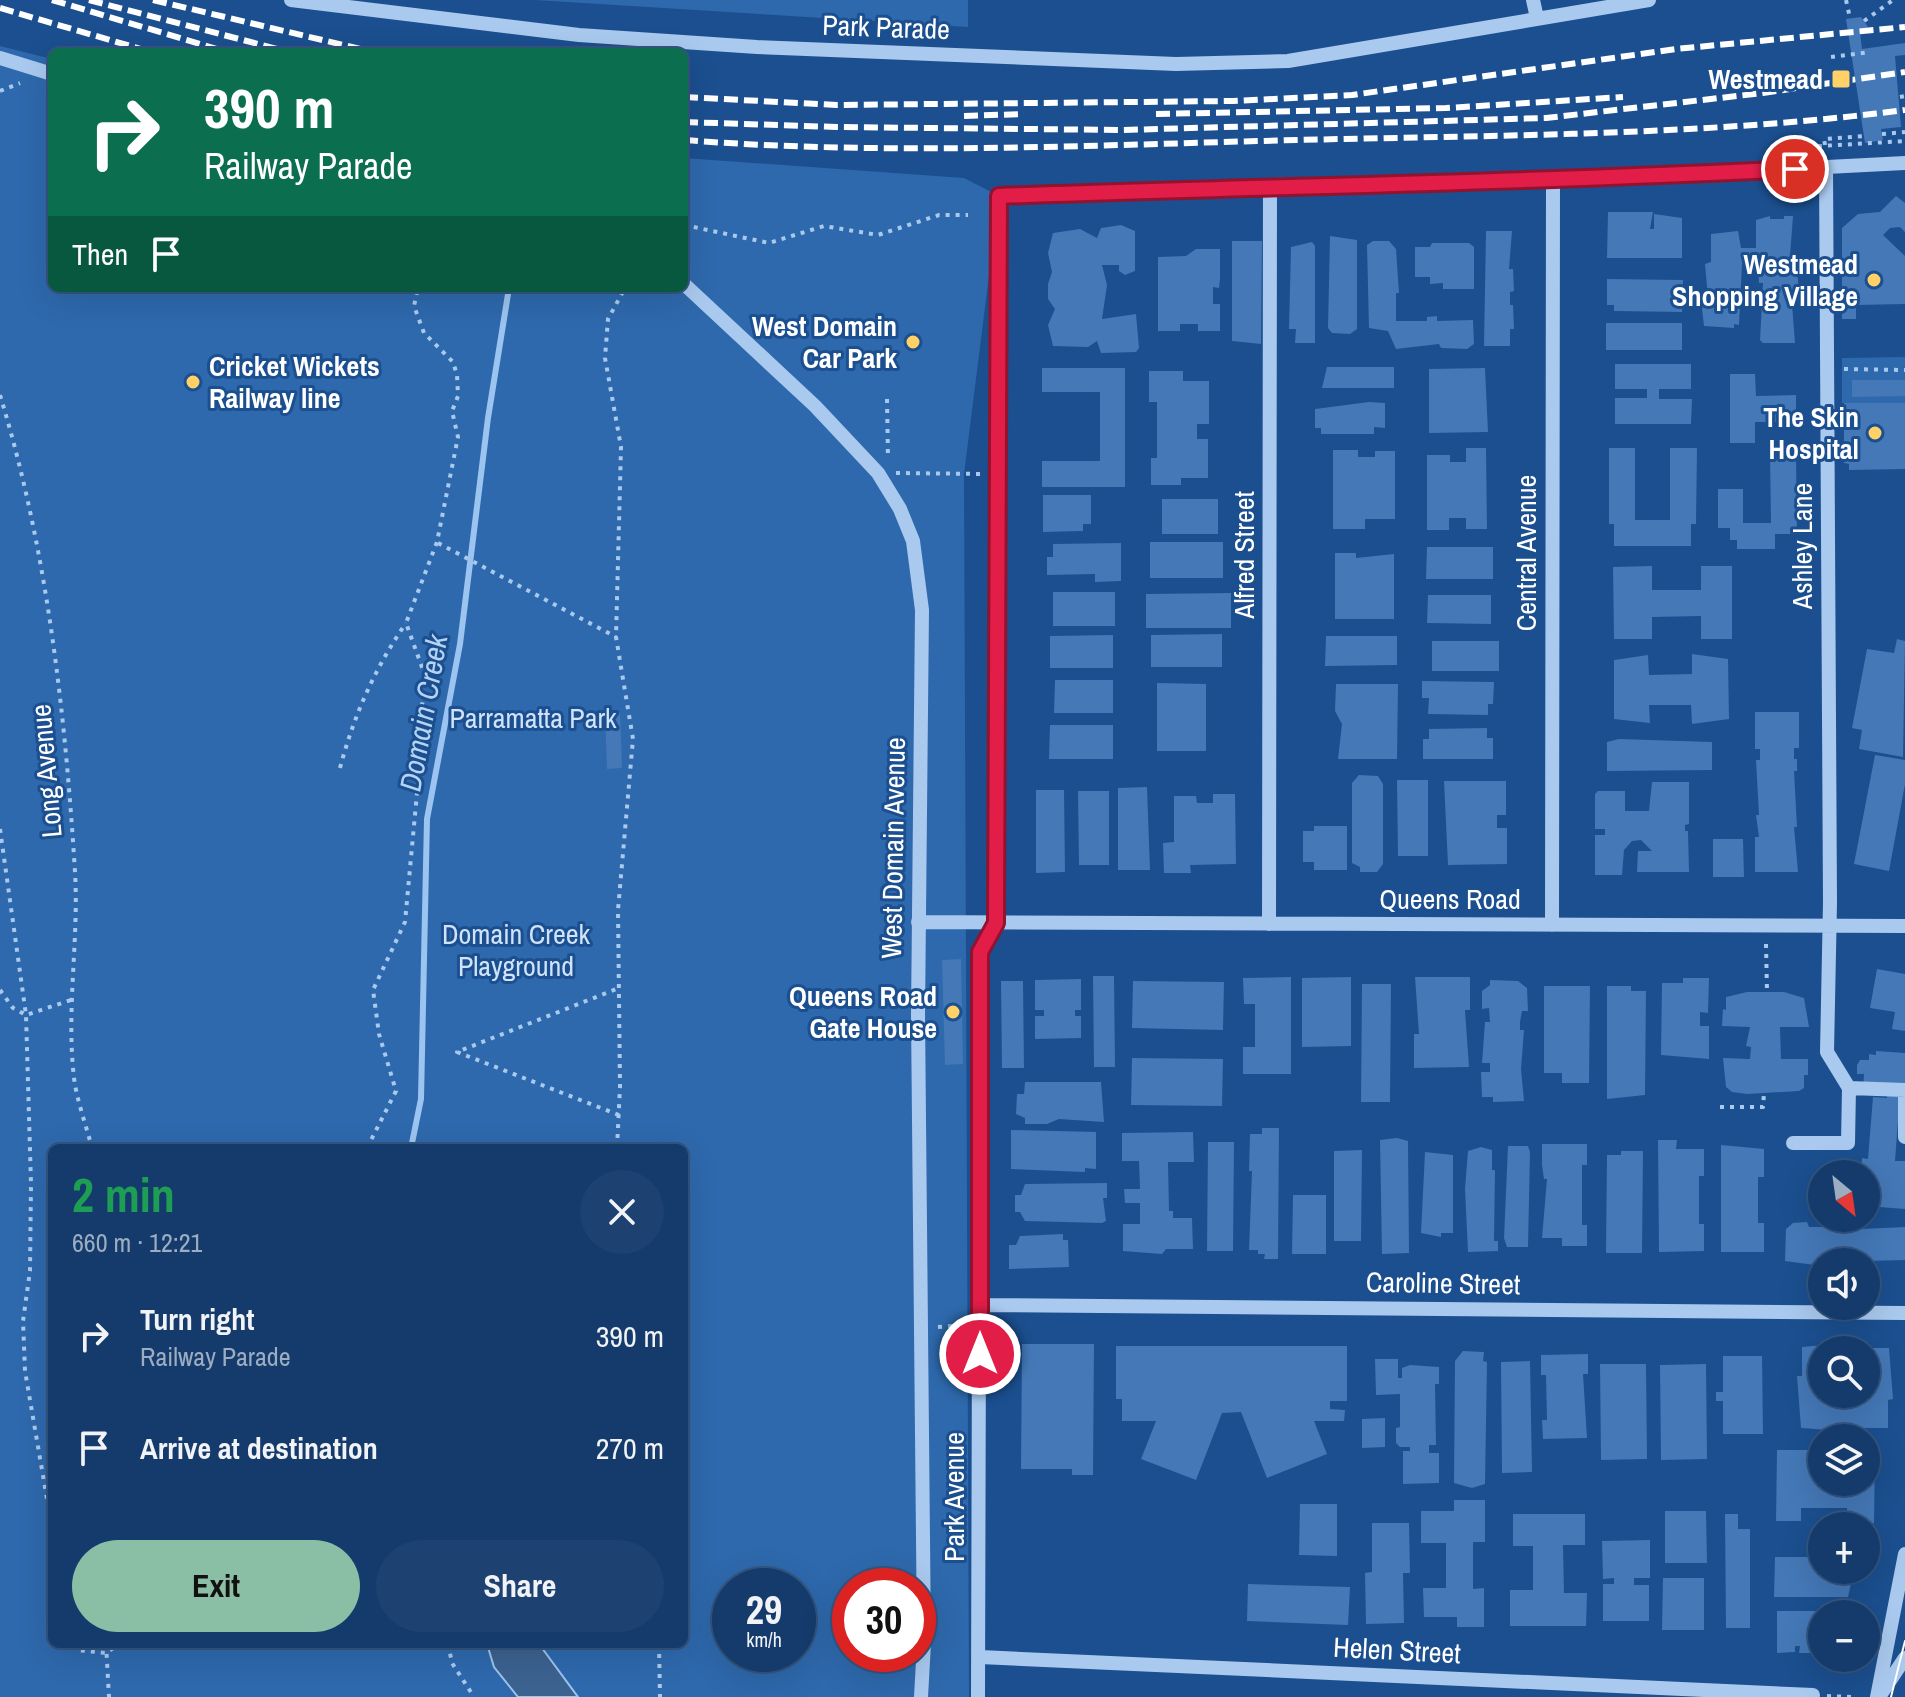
<!DOCTYPE html>
<meta charset="utf-8">
<style>
:root{--surface:#143b6b;--page:#1d4271;--text:#f1f3f6;--muted:#9dadc1;--line:#33557e;--accent:#8abfa5}
body{margin:0;font-family:"Archivo Narrow",sans-serif;background:var(--page);color:var(--text);height:100vh;display:flex;flex-direction:column;font-size:30px;white-space:nowrap}
*{box-sizing:border-box;margin:0}
p{font-size:26px;color:var(--muted)}
.icon{flex:none;width:44px;height:44px;fill:none;stroke:currentColor;stroke-width:2;stroke-linecap:round;stroke-linejoin:round}
.map{position:relative;flex:1;overflow:hidden}
.sheet{position:absolute;left:48px;top:1144px;width:640px;height:504px;display:flex;flex-direction:column;background:var(--surface);border-radius:12px;box-shadow:0 8px 32px #0002,0 0 0 2px var(--line)}
.sheet>*{flex:none}
.guide{position:absolute;left:48px;top:48px;width:640px;height:244px;border-radius:12px;box-shadow:0 8px 32px #0002,0 0 0 2px var(--line);background:#0b6e4f;color:#fff;overflow:hidden}
.needle{width:52px;rotate:151deg}
.controls{position:absolute;left:1808px;top:1160px;display:grid;gap:16px}
.controls a{display:grid;place-items:center;width:72px;height:72px;border-radius:50%;background:var(--surface);box-shadow:0 8px 32px #0002,0 0 0 2px var(--line);font-size:40px}
.speed{position:absolute;left:712px;top:1568px;display:flex;gap:16px;font-size:40px;font-weight:700;text-align:center}
.speed>*{display:grid;place-content:center;width:104px;height:104px;border-radius:50%;background:var(--surface);box-shadow:0 8px 32px #0002,0 0 0 2px var(--line);line-height:1}
.speed small{font-size:20px;font-weight:400}
.speed .limit{border:12px solid #d22;background:#fff;color:#111}
.pin{position:absolute;display:grid;place-items:center;width:68px;height:68px;color:#fff;margin:-34px;border:4px solid #fff;border-radius:50%;box-shadow:0 2px 8px #0007}
.me{position:absolute;width:88px;margin:-44px;rotate:0deg;stroke-linejoin:round;filter:drop-shadow(0 0 6px #0008)}
.turn{display:flex;align-items:center;gap:28px;height:168px;padding:0 24px;font-size:36px}
.turn .icon{width:104px;height:104px;stroke-width:2.5}
.turn b{display:block;font-size:56px;line-height:68px}
.then{display:flex;align-items:center;height:76px;padding:0 24px;background:#0003;gap:16px;font-size:30px}
.round{display:grid;place-items:center;flex:none;width:84px;height:84px;border-radius:42px;background:var(--page)}
.overview{display:flex;align-items:center;justify-content:space-between;height:136px;padding:0 24px}
h1{font-size:48px;font-weight:700;line-height:60px;color:#1e9e55}
.primary-button{display:flex;gap:16px;margin-top:auto;padding:16px 24px}
.primary-button a{flex:1;height:92px;border-radius:48px;background:var(--accent);color:#111;font-size:32px;font-weight:700;line-height:92px;text-align:center}
.primary-button a+a{background:var(--page);color:var(--text)}
ul{padding:0;list-style:none}
li{display:flex;align-items:center;gap:24px;height:112px;padding:0 24px}
li div{flex:1}
li b{display:block;font-size:30px}
li em{font-style:normal}
.map>svg:first-child{display:block}
.green{fill:#2e69ad;fill-rule:evenodd}
.water{fill:#3c6290;stroke:#9cc4f0;stroke-width:2}
.lines{fill:none;stroke-linecap:round;stroke-linejoin:round}
.stream{stroke:#9cc4f0;stroke-width:6}
.building{fill:#4478b7}
.path{stroke:#a9c9ee;stroke-width:4;stroke-dasharray:4 6;stroke-linecap:butt}
.minor{stroke:#a9c9ee;stroke-width:14}
.tram{stroke:#fff;stroke-width:2}
.rail{stroke:#fff;stroke-width:6;stroke-dasharray:14 6;stroke-linecap:butt}
.route-casing{stroke:#92132f;stroke-width:20}
.route{stroke:#e11d48;stroke-width:14}
.poi-dot{fill:#ffd166;stroke:#1b4f8f;stroke-width:3}
.labels{text-anchor:middle;stroke-width:6;stroke-linejoin:round;paint-order:stroke}
.street-label{font-size:28px;fill:#fff;stroke:#1b4f8f}
.poi-label{font-size:28px;font-weight:bold;fill:#fff;stroke:#1b4f8f;text-anchor:end}
.park-label{font-size:28px;fill:#cfe3fa;stroke:#1b4f8f}
.water-label{font-size:30px;font-style:italic;fill:#b5d3f5;stroke:#1b4f8f}
</style>
<div class="map">
<svg width="1905" height="1697" viewBox="0 0 1905 1697">
<rect width="100%" height="100%" fill="#1b4f8f"/>
<path class="green" d="M535,0H968V27Z
M0,46L52,59V288H684V158L964,178L999,196L964,474L969,1697H0ZM52,1148H684V1644H52ZM730,1586H798V1654H730ZM850,1586H918V1654H850Z
M1905,357V403H1842V358Z"/>
<path class="water" d="M487,1644H539L578,1697H518L494,1667Z"/>
<g class="lines">
<path class="stream" d="M411,1148L421,1099L427,819L460,644L488,418L509,288"/>
</g>
<path class="building" d="M1861,17L1868,27L1860,33L1862,49L1905,43V55L1895,56L1901,127L1881,129L1883,140L1865,143L1846,19Z
M1896,196L1905,203V232L1900,227L1890,228L1883,235L1905,256V304L1856,305V319H1842V228L1858,214L1880,212Z
M1608,212H1653L1650,229H1654V214L1682,218V258H1607Z
M1770,216V219H1784V216H1793L1790,256L1795,258L1798,280L1799,302L1792,304L1795,343H1763L1760,340L1763,283H1759L1758,264H1742L1739,325L1734,324V328L1704,326L1701,300L1708,298L1705,264L1711,262V234L1738,231L1741,248H1756V220Z
M1121,225L1135,231V271L1125,275L1119,271V265H1102L1107,285L1102,319L1136,314L1139,348L1136,352L1101,353L1097,341L1088,347L1053,346L1048,325L1055,309L1048,299V284L1052,272L1048,253L1053,233L1080,229L1097,238L1101,228Z
M1486,231H1512L1509,269H1513L1514,291L1510,292V305H1513L1514,329H1510V346H1484Z
M1330,236L1357,240V329L1350,334L1332,333L1328,328Z
M1232,241H1262L1261,344L1232,341Z
M1373,241H1389L1396,249L1399,293H1396V321H1427V317L1437,316V321L1473,320L1474,344L1467,349L1441,348L1439,344L1396,349L1388,331L1369,328L1367,245Z
M1312,242L1315,246V343H1295L1296,329H1289L1291,247Z
M1432,243H1469L1474,247V289H1443V283L1430,284V277H1415V247H1430Z
M1196,249H1220V279L1219,288L1213,287V304H1220V331H1198V324H1180V331H1158V257L1186,256Z
M1607,279L1683,280L1682,312L1614,311V305H1607Z
M1606,323H1682V350H1606Z
M1615,364H1691V389H1659V399H1692L1691,424H1615V398H1647V389H1615Z
M1327,367H1394V388H1322Z
M1042,368H1125V487H1042V461H1100V392H1042Z
M1485,368L1488,432L1429,433V369Z
M1149,371H1183V381H1209V424H1197V439H1208V478H1181V485H1151V458H1157V402H1149Z
M1730,374H1755L1756,396L1796,395V422H1755V443H1730Z
M1852,380H1905V396L1852,397Z
M1369,402L1385,403V428L1374,427V434H1321V428H1315V409Z
M1844,403H1905V469L1849,470V464L1844,463Z
M1466,448H1486L1487,529H1466V518H1449V530H1427V455H1450V462H1466Z
M1609,448H1635V520H1670V448H1697L1696,524H1691V546H1614V524H1609Z
M1333,450H1358V457H1375V451H1395V519H1365V529H1333Z
M1770,455H1796L1797,534H1775V549H1737V540H1730V528H1718V489H1743V523H1771Z
M1043,495H1091V524H1083V531L1043,532Z
M1162,499H1218V534H1162Z
M1150,542H1223V578H1150Z
M1121,543V581L1095,582V574L1047,575V557H1053V544Z
M1427,547H1493V579H1426Z
M1335,553H1356V558L1394,554V619H1335Z
M1652,566V590H1701V566H1732V639H1701V616L1652,617V639H1614L1613,567Z
M1053,592H1115V626H1053Z
M1231,593V628H1146V594Z
M1428,595H1491V624L1427,623Z
M1222,634V667H1151V635Z
M1113,635V668H1050V636Z
M1326,636H1397V665L1325,666Z
M1897,639L1905,641L1903,757L1859,749L1862,730L1852,728L1867,649L1894,653Z
M1432,641H1499V671H1432Z
M1692,654L1728,659L1729,719L1692,724L1691,705H1649L1650,723L1614,719V660L1648,655L1649,675L1692,674Z
M1055,680H1113V713H1054Z
M1422,681L1494,682L1493,704H1488V715L1428,714L1429,698H1422Z
M1157,683L1206,684V751H1157Z
M1336,684H1398L1397,759H1338L1342,724L1335,711Z
M620,712L622,768L607,769L605,713Z
M1755,712H1799V748H1794V759H1797V771H1794L1797,827H1794L1798,872H1755V837H1759L1756,815H1759L1756,760H1760V749H1755Z
M1050,725H1113V759H1049Z
M1487,728V738H1493V759H1423V739H1429V729Z
M1619,739L1712,742V770L1607,771V742Z
M1875,755L1905,760V784L1889,871L1854,864Z
M1359,775L1378,776L1383,784V864L1377,872H1360V867L1352,863V783Z
M1397,780H1428V856H1398Z
M1444,781H1506V815H1497V828H1507V864L1448,865Z
M1652,782H1689V824L1685,825V831H1688L1689,872H1637L1638,851H1652L1641,840L1632,841L1624,850L1622,875H1595V835H1605V829H1595V794L1598,791H1625V811H1649Z
M1147,787L1150,870H1118V788Z
M1036,790H1064L1065,872L1036,873Z
M1078,791H1109V865H1079Z
M1213,794H1235L1236,864L1190,865L1191,873H1164L1163,843L1174,842V796H1196L1197,803H1213Z
M1314,826H1347V870H1314V862H1303V831H1314Z
M1713,839H1743L1744,877H1713Z
M961,959L963,1064L945,1065L942,960Z
M1877,969L1905,974V1031L1892,1029L1895,1012L1870,1008Z
M1093,976H1114L1115,1067H1094Z
M1291,977V1074H1243V1047H1255V1004H1244L1243,978Z
M1351,977V1046L1302,1047V978Z
M1415,977H1470V1010H1465L1469,1067L1414,1068V1034H1419Z
M1683,978H1709L1708,1013L1700,1012V1026H1709V1059L1661,1055L1662,983H1683Z
M1081,979V1010H1075V1016H1081V1038L1035,1039V1016H1044V1010H1035V980Z
M1490,980L1518,981L1527,988L1528,1011H1522L1520,1022V1030H1524L1521,1069L1524,1101L1493,1102V1097H1482L1481,1072H1490V1063H1482L1485,1022H1490L1489,1008L1482,1009V991L1490,985Z
M1001,981H1023L1024,1068H1002Z
M1133,981L1224,982L1223,1030L1132,1028Z
M1362,984H1391L1390,1102H1361Z
M1544,986H1590L1589,1083H1562V1073H1544Z
M1607,986H1631V991H1646L1645,1095L1607,1099Z
M1747,992H1784L1804,998L1809,1027H1780L1781,1059H1808V1075H1804V1088L1799,1091L1747,1094L1732,1092L1726,1087L1723,1058L1750,1059L1751,1047L1746,1046L1750,1027L1722,1026L1723,1009L1726,1010V997Z
M1876,1051L1905,1053V1093H1900L1895,1161H1905V1209L1866,1206V1174H1861L1862,1158L1868,1159L1873,1097L1887,1098V1092L1863,1090L1864,1074H1857V1065L1860,1060H1869V1054L1876,1055Z
M1132,1058L1223,1059L1222,1106L1131,1105Z
M1025,1082H1101L1104,1122L1059,1119L1047,1124H1025V1118L1016,1114L1017,1094H1024Z
M1262,1128H1279L1278,1259H1264L1265,1254H1258V1250H1249L1252,1171H1249L1250,1134H1262Z
M1011,1130L1096,1132V1169L1085,1168V1172L1011,1169Z
M1193,1132L1194,1162H1168L1169,1211H1173V1218H1192L1193,1249H1166L1162,1254L1123,1251V1224H1140V1203H1125L1124,1189H1140L1139,1161H1122V1133Z
M1397,1138L1408,1141L1409,1253L1382,1254L1380,1140Z
M1658,1140H1677L1676,1149H1704V1176H1699V1224H1704V1251L1659,1252Z
M1208,1142H1234L1233,1251H1207Z
M1542,1144H1587V1165H1582V1225H1587V1246H1562V1238H1542L1547,1179H1544L1542,1165Z
M1721,1145L1764,1149V1177H1758V1223H1764V1252H1721Z
M1508,1146H1528L1530,1152L1528,1247H1507L1504,1238Z
M1481,1147L1492,1150V1170H1495L1494,1241H1498V1251L1468,1252L1465,1189L1468,1151Z
M1362,1150L1361,1241H1334V1151Z
M1621,1151H1643L1642,1253H1606L1607,1155H1621Z
M1425,1152L1453,1155V1233H1441V1237L1421,1233Z
M1107,1183V1198H1103L1106,1221L1102,1223L1025,1221L1020,1212H1015V1195H1021L1025,1184Z
M1293,1195H1326V1254H1292Z
M1807,1222L1809,1227H1839V1230L1905,1227V1260L1822,1262V1266L1785,1261L1786,1229L1793,1223Z
M1063,1234V1240H1068L1069,1267L1009,1269V1245H1016L1020,1236Z
M1858,1342V1350H1822V1394H1866V1348H1889L1893,1399L1888,1400V1428H1857V1432L1801,1428L1797,1376H1802V1347Z
M1022,1344H1094L1093,1475H1072V1469H1021Z
M1116,1346H1347V1401H1330V1409L1345,1410L1344,1421H1314L1327,1454L1267,1478L1241,1412L1222,1413L1196,1480L1141,1459L1156,1421H1122V1399H1116Z
M1463,1351L1484,1352L1483,1361L1487,1362L1485,1484L1472,1488L1454,1483L1455,1361Z
M1588,1354V1374H1583L1587,1438L1543,1439L1542,1420H1547L1546,1375H1541V1355Z
M1723,1356H1762L1763,1434H1723V1401H1716V1392H1723Z
M1375,1359H1398V1378H1402V1368L1410,1365L1439,1367V1384H1435L1436,1445H1429V1453H1439V1483L1403,1484V1451H1410V1447H1400L1396,1443V1428L1400,1427V1394L1376,1395Z
M1530,1361L1532,1472L1502,1473L1501,1362Z
M1600,1364H1646L1647,1459L1601,1460Z
M1706,1364L1707,1459L1661,1460L1660,1365Z
M1385,1418V1447L1362,1448V1419Z
M1777,1450H1815V1467H1822V1482H1866V1451H1875L1874,1523H1847V1508H1801V1521H1776Z
M1454,1500H1485V1542H1473V1589L1484,1588V1627H1457V1617H1424L1423,1588H1446V1543H1421V1511H1454Z
M1300,1504H1337V1556L1299,1555Z
M1665,1511H1706L1707,1563H1665Z
M1513,1514H1585V1545H1563L1564,1593H1587L1586,1626H1510V1590H1533V1546H1513Z
M1725,1514H1738V1529H1750V1628H1726Z
M1372,1523H1409L1410,1573H1403L1404,1623L1366,1624L1365,1573L1372,1572Z
M1650,1540V1578H1634V1585H1649V1621H1603V1584H1614V1578L1603,1579L1602,1541Z
M1775,1557H1822V1570H1854L1848,1597H1774Z
M1663,1578H1704V1630H1662Z
M1248,1584L1350,1587L1348,1625L1247,1621Z
M1777,1611H1836V1614H1822V1646H1816L1818,1653H1799L1800,1646H1795V1652L1777,1653Z"/>
<g class="lines">
<path class="path" d="M1846,0L1850,18
M1864,21L1893,0
M1831,57L1870,52
M0,91L20,83
M1900,97L1905,96
M1882,134L1905,132
M1825,145L1824,139L1864,136
M1788,148L1905,141
M684,225L769,243L824,226L878,235L939,215H968
M1844,369L1905,370
M0,395C47,549 65,711 75,872C79,940 66,1009 74,1078C77,1101 86,1125 92,1148
M887,399L888,459
M896,473L983,474
M438,543L616,637
M340,768C354,715 375,668 406,623
M0,829L26,1015L31,1184L30,1271L23,1321L25,1371L52,1528
M1766,944L1767,992
M0,990L13,1008L26,1015L71,1000
M1720,1107H1763L1764,1093
M619,1115L457,1052L619,988
M367,1148L396,1091L379,1034L373,990L405,922L420,761L417,729L427,681L406,623L437,542L458,437L452,411L458,396L457,375L453,362L424,333L414,306L418,288
M617,1148L620,1087L618,910L633,739L616,637L621,447L605,358L608,319L625,288
M938,1327L965,1325
M76,1644L77,1650L106,1653L119,1644
M106,1644L109,1697
M448,1644L452,1663L474,1697
M659,1644L660,1697
M1827,1696L1853,1697"/>
<path class="minor" d="M291,0L579,35L757,47L1176,64L1288,61L1649,0
M1533,0L1537,18
M0,58L52,74
M684,284L815,406L878,473L900,509L913,541L922,610L918,1015L924,1643L921,1697
M918,922L1905,926
M1269,924L1270,185
M1552,925L1553,181
M1849,1088L1905,1090V1137
M1793,1143H1848L1849,1088L1827,1052L1830,903L1826,167
M980,1305L1905,1313
M980,1657L1813,1695
M978,1697L980,952L996,923L999,196L1270,185L1553,181L1905,163
M1877,1697L1905,1554
M1879,1697L1905,1658"/>
<path class="tram" d="M1891,1697L1905,1641"/>
<path class="rail" d="M52,0L227,52
M89,0L289,52
M153,0L373,52
M0,8L151,52
M684,97L837,105L1233,101L1352,95L1676,49L1905,27
M1156,114L1446,108L1623,97
M964,116L1024,114
M684,122L837,127L1122,130L1546,118L1763,93L1905,72
M684,140C888,156 1094,145 1298,140C1500,135 1704,136 1905,110"/>
</g>
<g class="lines">
<g class="route-casing">
<path id="route" d="M980,1354V952L996,923L999,196C1265,186 1530,183 1795,169"/>
</g>
<use href="#route" class="route"/>
</g>
<g class="poi-dot">
<rect x="1831" y="69" width="20" height="20" rx="4"/>
<circle cx="1874" cy="280" r="8"/>
<circle cx="913" cy="342" r="8"/>
<circle cx="193" cy="382" r="8"/>
<circle cx="1875" cy="433" r="8"/>
<circle cx="953" cy="1012" r="8"/>
</g>
<g class="labels">
<g class="street-label">
<text transform="translate(886 27) rotate(2)" y="10">Park Parade</text>
<text transform="translate(1802 546) rotate(-90)" y="10">Ashley Lane</text>
<text transform="translate(1526 553) rotate(-90)" y="10">Central Avenue</text>
<text transform="translate(1244 555) rotate(-90)" y="10">Alfred Street</text>
<text transform="translate(46 771) rotate(-95)" y="10">Long Avenue</text>
<text transform="translate(893 848) rotate(-89)" y="10">West Domain Avenue</text>
<text x="1450" y="909">Queens Road</text>
<text transform="translate(1443 1283) rotate(1)" y="10">Caroline Street</text>
<text transform="translate(954 1497) rotate(-90)" y="10">Park Avenue</text>
<text transform="translate(1397 1650) rotate(3)" y="10">Helen Street</text>
</g>
<g class="poi-label">
<text x="1823" y="89">Westmead</text>
<text x="1858" y="274">Westmead<tspan x="1858" dy="32">Shopping Village</tspan></text>
<text x="897" y="336">West Domain<tspan x="897" dy="32">Car Park</tspan></text>
<text x="209" y="376" text-anchor="start">Cricket Wickets<tspan x="209" dy="32">Railway line</tspan></text>
<text x="1859" y="427">The Skin<tspan x="1859" dy="32">Hospital</tspan></text>
<text x="937" y="1006">Queens Road<tspan x="937" dy="32">Gate House</tspan></text>
</g>
<g class="park-label">
<text x="533" y="728">Parramatta Park</text>
<text x="516" y="944">Domain Creek<tspan x="516" dy="32">Playground</tspan></text>
</g>
<g class="water-label">
<text transform="translate(424 713) rotate(-80)" y="10">Domain Creek</text>
</g>
</g>
</svg>
<div class="controls">
<a><svg class="needle" viewBox="-14 -14 28 28"><path d="M0-13l5 13h-10z" fill="#e53935"/><path d="M0 13l5-13h-10z" fill="#9dadc1"/></svg></a>
<a><svg class="icon" aria-label="sound" viewBox="0 0 24 24"><path d="M4 9h4l5-4v14l-5-4H4zM17 9q2 3 0 6"/></svg></a>
<a><svg class="icon" aria-label="search" viewBox="0 0 24 24"><circle cx="10" cy="10" r="6"/><path d="M15 15l6 6"/></svg></a>
<a><svg class="icon" aria-label="layers" viewBox="0 0 24 24"><path d="M12 4l9 5-9 5-9-5zM3 14l9 5 9-5"/></svg></a>
<a>+</a>
<a>−</a>
</div>
<div class="speed"><div>29<small>km/h</small></div><div class="limit">30</div></div>
<div class="pin" style="left:1795px;top:169px;background:#d93025"><svg class="icon" aria-label="arrive" viewBox="0 0 24 24"><path d="M6 21V4h12l-3 4 3 4H6"/></svg></div>
<svg class="me" style="left:980px;top:1354px" viewBox="-20 -20 40 40"><circle r="17" fill="#e11d48" stroke="#fff" stroke-width="3"/><path d="M0-11L8 9 0 5-8 9z" fill="#fff"/></svg>
<div class="guide">
<div class="turn"><svg class="icon" aria-label="right" viewBox="0 0 24 24"><path d="M7 20v-9h11M14 6l5 5-5 5"/></svg><div><b>390 m</b>Railway Parade</div></div>
<div class="then">Then<svg class="icon" aria-label="arrive" viewBox="0 0 24 24"><path d="M6 21V4h12l-3 4 3 4H6"/></svg></div>
</div>
<section class="sheet">
<div class="overview"><div><h1>2 min</h1><p>660 m · 12:21</p></div><a class="round"><svg class="icon" aria-label="close" viewBox="0 0 24 24"><path d="M6 6l12 12M18 6L6 18"/></svg></a></div>
<ul>
<li><svg class="icon" aria-label="right" viewBox="0 0 24 24"><path d="M7 20v-9h11M14 6l5 5-5 5"/></svg><div><b>Turn right</b><p>Railway Parade</p></div><em>390 m</em></li>
<li><svg class="icon" aria-label="arrive" viewBox="0 0 24 24"><path d="M6 21V4h12l-3 4 3 4H6"/></svg><div><b>Arrive at destination</b></div><em>270 m</em></li>
</ul>
<div class="primary-button"><a>Exit</a><a>Share</a></div>
</section>
</div>
